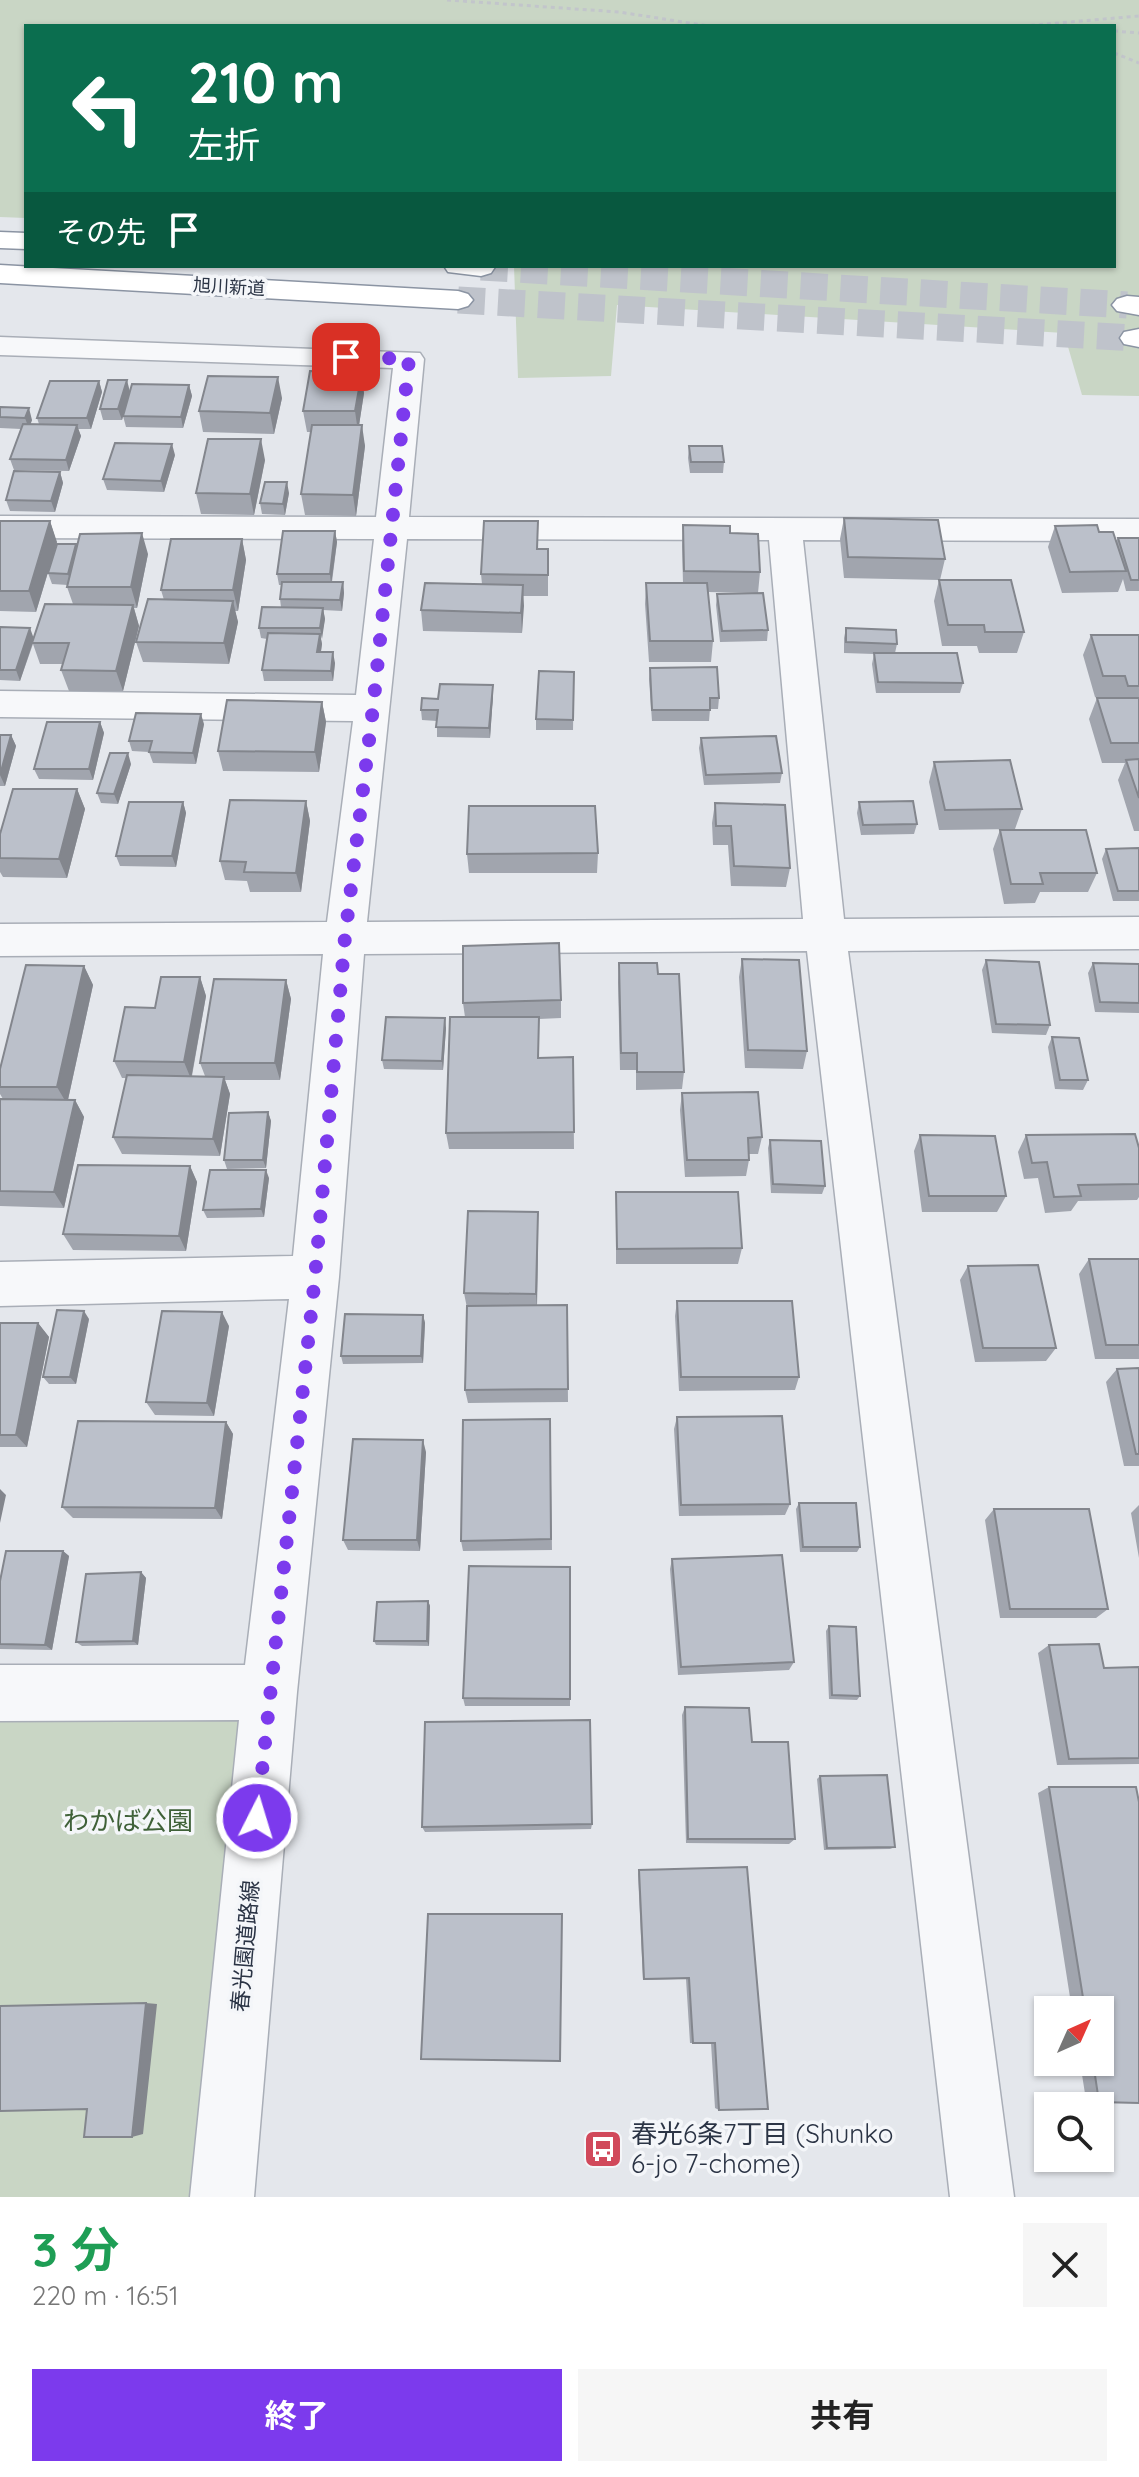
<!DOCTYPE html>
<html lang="ja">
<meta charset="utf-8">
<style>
:root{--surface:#fff;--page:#f6f6f6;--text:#222;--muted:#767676;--accent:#7c3aed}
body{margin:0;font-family:Quicksand,"Noto Sans JP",sans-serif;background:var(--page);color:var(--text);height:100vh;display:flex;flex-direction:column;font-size:30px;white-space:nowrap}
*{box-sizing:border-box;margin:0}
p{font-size:26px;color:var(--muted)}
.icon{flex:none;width:44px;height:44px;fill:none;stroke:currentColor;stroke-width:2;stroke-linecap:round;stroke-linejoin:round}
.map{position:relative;height:2197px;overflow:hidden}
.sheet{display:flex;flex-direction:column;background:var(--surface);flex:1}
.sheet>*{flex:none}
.banner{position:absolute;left:24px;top:24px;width:1092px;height:244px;border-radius:0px;box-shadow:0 2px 6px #0004;background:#0b6e4f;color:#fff;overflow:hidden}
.needle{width:52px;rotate:45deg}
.fabs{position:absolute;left:1034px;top:1996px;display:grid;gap:16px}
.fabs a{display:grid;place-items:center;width:80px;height:80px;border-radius:0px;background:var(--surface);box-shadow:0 2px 6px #0004;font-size:40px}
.pin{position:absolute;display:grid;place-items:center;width:68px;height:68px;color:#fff;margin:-34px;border-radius:16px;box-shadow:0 4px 12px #0006}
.me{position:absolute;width:88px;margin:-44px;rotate:5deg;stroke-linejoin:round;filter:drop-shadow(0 0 6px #0008)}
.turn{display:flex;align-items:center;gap:28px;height:168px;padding:0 32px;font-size:36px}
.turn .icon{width:104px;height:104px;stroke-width:2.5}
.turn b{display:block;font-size:56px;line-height:68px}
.then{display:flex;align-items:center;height:76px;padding:0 32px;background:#0003;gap:16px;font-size:30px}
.round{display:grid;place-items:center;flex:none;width:84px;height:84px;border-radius:0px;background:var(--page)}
.summary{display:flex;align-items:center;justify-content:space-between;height:136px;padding:0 32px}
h1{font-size:48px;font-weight:700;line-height:60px;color:#1e9e55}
.button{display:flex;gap:16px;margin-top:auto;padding:16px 32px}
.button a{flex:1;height:92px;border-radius:0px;background:var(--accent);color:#fff;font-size:32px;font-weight:700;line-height:92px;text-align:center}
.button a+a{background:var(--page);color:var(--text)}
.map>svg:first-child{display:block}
.green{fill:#c9d6c5}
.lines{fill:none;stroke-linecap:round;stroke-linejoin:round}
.trunk-tunnel{stroke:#bfc3cb;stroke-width:27;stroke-dasharray:27 13;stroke-linecap:butt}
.minor-casing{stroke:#a9aeb7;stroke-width:3}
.trunk-casing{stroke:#8b94a3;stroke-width:3}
.path{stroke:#c2c5cb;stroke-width:3;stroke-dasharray:4 4;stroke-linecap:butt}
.minor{fill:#f7f8fa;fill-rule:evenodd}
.trunk{fill:#fff;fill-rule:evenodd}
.wall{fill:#a1a5ae}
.shaded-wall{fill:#83868d}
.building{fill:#bbc0ca;stroke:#83868d;stroke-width:2}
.route{stroke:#7c3aed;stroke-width:14;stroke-dasharray:0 25.2}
.labels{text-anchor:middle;stroke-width:7;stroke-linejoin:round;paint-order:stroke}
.far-street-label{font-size:18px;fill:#2b3445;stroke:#f4f6f9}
.street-label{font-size:22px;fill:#2b3445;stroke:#f4f6f9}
.near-park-label{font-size:26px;fill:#3f6138;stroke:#f4f6f9}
.near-poi-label{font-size:26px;fill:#2b3445;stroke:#f4f6f9;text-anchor:start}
</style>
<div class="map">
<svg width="1139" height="2197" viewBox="0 0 1139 2197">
<rect width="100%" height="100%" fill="#e4e7ec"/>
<path class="green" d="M0,0H1139V396L1082,395L1064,333L617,305L611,376L518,378L514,266H1114V26H26V218L0,217Z
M269,1692L222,2197H0V1693Z"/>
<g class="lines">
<path class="trunk-tunnel" d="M481,267L1127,305
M458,300L1135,338"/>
<g class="minor-casing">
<path id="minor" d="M0,337L420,353L424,359L409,517L1139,519V541L803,540L844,919L1139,917V949L848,951L1014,2197H950L807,951L364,954L339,1277L297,1692L254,2197H190L239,1720L0,1721V1665H245L289,1299L0,1306V1262L293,1256L323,954L0,956V924L327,922L353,721L0,717V691L356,695L374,539L0,538V516L376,517L393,368L0,355ZM407,539L769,540L803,919L367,922Z"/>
</g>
<g class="trunk-casing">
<path id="trunk" d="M0,232L26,233V249L0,248Z
M0,265L458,291L468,294L473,300L468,306L458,309L0,283Z
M444,266H495V267L491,273L481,276L448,272Z
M1127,296L1139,297V315L1117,311L1112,305L1117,299Z
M1139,329V347L1124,344L1120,338L1124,332Z"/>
</g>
<path class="path" d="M447,0L619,12L709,26
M1023,26L1139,16
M1114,31L1139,33
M1114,53L1139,63"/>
<use href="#minor" class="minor"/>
<use href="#trunk" class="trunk"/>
</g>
<path class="wall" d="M99,381L102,392L91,429H78L81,436L69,471L14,470L10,459L21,429L0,428V407L32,420L30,424H39L37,418Z
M189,385L192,396L183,428L126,427L123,416L122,420H103L100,409L130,392Z
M364,393L359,425L365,446L356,516L305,515L301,494L311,432H307L303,411Z
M282,398L274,434L203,432L199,411Z
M689,446L724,462L723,473H690L688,458Z
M175,455L164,492L107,490L103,479Z
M265,460L254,515L201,514L196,493Z
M60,472L63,483L55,512L10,511L6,500Z
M289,493L285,515L262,514L260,503Z
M844,518L945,559L940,580L844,578L840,539Z
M0,521H50L57,544H76L77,547L148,554L137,608H134L139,626L123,691H69L61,670L63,664H40L33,644L20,681L0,680V627L34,638L73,604L67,587L68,585L52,584L48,573L53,556L36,612L0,611Z
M683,525L730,533L760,572L758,593L768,630L767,641L720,642L716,605L717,594L758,593L708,592L713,641L711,662H649L645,604L646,583H683L682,546Z
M1055,526L1099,532L1116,541L1118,538H1139V591H1126L1123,579L1118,592L1062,593L1048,547Z
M335,531L337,542L332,582H343L344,593L342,611L323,610L325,619L321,639L322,644L321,652L335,663L333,681H264L262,670L267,639L261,638L259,628L281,607L280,599L282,585H279L277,574Z
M242,539L246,560L238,611H235L238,622L229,664L143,662L136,642L164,600L161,590Z
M538,549H548V596H523L522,633L423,631L421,610L482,584L481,574Z
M939,580L1024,632L1017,653H979L977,646H942L934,601Z
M846,628L897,644L895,653L963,683L960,693H876L872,664L874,654L844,653V638Z
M1091,635H1139V831H1134L1118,780L1125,763H1102L1089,719L1097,698H1117V697H1095L1083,655Z
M650,668L719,698L718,709H710L709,721H652L649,679Z
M574,672L573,730H536V719Z
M493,696L490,738L437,737V721L422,720L421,710L438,699Z
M322,702L326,722L319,772L223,771L218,751Z
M100,722L104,733L93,780L39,779L34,769Z
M204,724L196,764L153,763L149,752L132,751L129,741Z
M0,735H11L16,746L5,786H0Z
M701,738L782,773L780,783L704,785L699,748Z
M934,762L1022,809L1015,829L939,830L929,782Z
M131,764L118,804L101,803L97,793Z
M77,789L85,809L67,878L3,877L0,872V834Z
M306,801L310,821L301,892H250L247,881L225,880L220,861Z
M183,802L186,813L176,867L120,866L116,856Z
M859,802L917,824L914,834L861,835L857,813Z
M715,803L790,868L786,887L731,886L728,845H713L712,823Z
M1000,830L1097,873L1088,892H1040L1035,903L1004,904L993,849Z
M1139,848V901H1113L1102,859L1106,849Z
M598,853L597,873H469L467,854Z
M742,959L807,1051L803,1069L745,1068L739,977Z
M986,960L1050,1025L1046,1035L992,1033L982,970Z
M619,963L658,974L684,1072L682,1089L636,1090V1070H620L618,982Z
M1093,963L1139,964V1013L1095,1012L1088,973Z
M84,966L93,985L68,1100H75L84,1117L64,1208L0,1206V1099H3L0,1094V1069Z
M200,977L206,996L192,1076H205L200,1063L286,980L291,999L280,1080H225L230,1094L220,1156L122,1154L113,1137L126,1078H122L114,1061L155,1008Z
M561,1000V1018L539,1019V1058L573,1057L574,1149H449L446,1133L465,1017L463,1003Z
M446,1028L443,1070L384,1069L382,1060Z
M1052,1037L1088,1080L1083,1090L1055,1089L1048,1047Z
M682,1093L762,1137L758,1154H749V1160L746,1176L685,1177L680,1110Z
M268,1112L271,1121L266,1168L227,1169L224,1160Z
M920,1135L1006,1196L997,1212H922L914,1151Z
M1026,1135L1139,1148V1197L1137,1200L1078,1201L1071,1211L1045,1213L1038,1178L1024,1179L1018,1152Z
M770,1140L825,1186L822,1194L771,1193L768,1148Z
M190,1166L197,1182L186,1251L73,1250L63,1234Z
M269,1178L264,1217L207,1218L203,1210Z
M616,1192L742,1248L738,1264H616Z
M538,1228L537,1305H567L568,1402L468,1403L465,1390L467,1308L464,1293Z
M1089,1259H1139V1359H1095L1079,1274Z
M968,1266L1056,1348L1046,1361L975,1362L960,1280Z
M677,1301L799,1377L795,1390L679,1391L675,1316Z
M423,1315L425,1323L423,1363L343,1364L341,1356Z
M89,1319L76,1384H49L43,1377Z
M0,1323H38L49,1337L27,1447H0Z
M229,1326L214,1416L155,1415L146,1402Z
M1139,1368V1466H1124L1106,1382L1117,1369Z
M677,1417L790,1504L785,1515L679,1516L674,1429Z
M550,1419L552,1550L463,1551L461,1541Z
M226,1422L233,1434L222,1519L73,1518L62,1507Z
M426,1452L420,1551L348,1550L343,1540Z
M799,1503L860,1547L857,1552H800L796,1509Z
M1139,1505V1558L1131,1513Z
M994,1509L1108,1609L1096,1618H1000L985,1520Z
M63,1551L69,1556L52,1650L0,1649V1581Z
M672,1559L794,1662L789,1670L678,1675L670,1569Z
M570,1567V1706H465L463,1698Z
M141,1572L146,1578L138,1645L82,1646L76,1642Z
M428,1601L430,1606L429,1646L376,1645L374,1641Z
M829,1626L860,1696L857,1700L829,1699L826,1631Z
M1049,1645L1104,1668L1139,1667V1764L1057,1765L1038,1653Z
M685,1707L752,1742L795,1839L789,1844L686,1843L682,1715Z
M820,1776L895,1847L890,1849L824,1850L817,1779Z
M1049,1787H1136L1139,1802V2103L1099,2102L1086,2100L1080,2062H1100V2010H1072L1038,1793Z
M592,1824L591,1829L425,1832L422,1827Z
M747,1867L719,2110L715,2108L711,2043H690L686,1979L643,1980L638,1874L639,1870Z"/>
<path class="shaded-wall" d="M362,372L364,393L358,432L355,411Z
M278,377L282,398L274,434L270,413Z
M127,380L130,392L122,420L118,409Z
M99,381L102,392L91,429L87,418Z
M189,385L192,396L183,428L181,417Z
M29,408L32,420L29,429L25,418Z
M77,425L81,436L69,471L66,460Z
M362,425L365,446L356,516L353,495Z
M261,439L265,460L254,515L250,494Z
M172,444L175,455L164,492L161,481Z
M60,472L63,483L55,512L51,501Z
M287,482L289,493L285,515L283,504Z
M50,521L57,542L36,612L29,591Z
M335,531L337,542L331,585L330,574Z
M142,533L148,554L137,608L131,587Z
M242,539L246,560L238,611L233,590Z
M76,544L80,555L72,585L68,574Z
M343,582L344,593L342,611L340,600Z
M523,585L524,606L522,633L521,613Z
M233,601L238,622L229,664L224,643Z
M133,605L139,626L123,691L116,671Z
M323,608L325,619L322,639L320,628Z
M30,628L34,639L20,681L16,670Z
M320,634L322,644L319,663L317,652Z
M333,652L335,663L333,681L331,671Z
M493,685V696L490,738L489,728Z
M322,702L326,722L319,772L315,752Z
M201,714L204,724L196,764L193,753Z
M100,722L104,733L93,780L89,769Z
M11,735L16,746L5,786L0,775Z
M128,753L131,764L118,804L114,794Z
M77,789L85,809L67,878L59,859Z
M306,801L310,821L301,892L296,873Z
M183,802L186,813L176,867L172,856Z
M84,966L93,985L67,1104L57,1087Z
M200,977L206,996L191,1079L184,1062Z
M286,980L291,999L280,1080L275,1063Z
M445,1018L446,1028L443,1070L442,1061Z
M224,1077L230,1094L220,1156L213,1139Z
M75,1100L84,1117L64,1208L54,1192Z
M268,1112L271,1121L266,1168L263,1160Z
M190,1166L197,1182L186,1251L179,1236Z
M266,1170L269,1178L264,1217L261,1209Z
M538,1212V1228L537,1308L536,1294Z
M84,1311L89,1319L76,1384L70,1377Z
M222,1312L229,1326L214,1416L207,1403Z
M423,1315L425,1323L423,1363L421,1356Z
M38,1323L49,1337L27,1447L16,1435Z
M226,1422L233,1434L222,1519L215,1508Z
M423,1440L426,1452L420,1551L417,1540Z
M0,1489L6,1495L0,1523Z
M63,1551L69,1556L52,1650L45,1645Z
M141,1572L146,1578L138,1645L133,1641Z
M428,1601L430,1606L429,1646L427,1641Z
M146,2003L157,2004L143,2134L132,2137Z"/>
<path class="building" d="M310,371L362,372L355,411H303Z
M208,376L278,377L270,413L199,411Z
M108,380H127L118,409H100Z
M50,381H99L87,418H37Z
M132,384L189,385L181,417L123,416Z
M0,407L29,408L25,418L0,417Z
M23,424L77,425L66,460L10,459Z
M312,425H362L353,495L301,494Z
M208,439H261L250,494L196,493Z
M115,443L172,444L161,481L103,479Z
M689,446H722L724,462H691Z
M14,471L60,472L51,501L6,500Z
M265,482H287L283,504L260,503Z
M844,518L938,520L945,559L848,557Z
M0,521H50L29,591H0Z
M484,521H538L537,549H548V575L481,574Z
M683,525L730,526V533L758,534L760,572L684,571Z
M1097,525L1099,532H1113L1126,571L1070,572L1055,526Z
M283,531H335L330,574H277Z
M142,533L131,587H67L80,534Z
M1118,538H1139V580H1131Z
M171,539H242L233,590H161Z
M57,544H76L68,574L48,573Z
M939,580H1011L1024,632H985L984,625H948Z
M282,582H343L340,600L280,599Z
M425,583L523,585L521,613L421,610Z
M646,583H707L713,641H650Z
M763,593L768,630L722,631L717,594Z
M148,599L233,601L224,643L136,642Z
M45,604L133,605L116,671L61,670L69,643H32Z
M262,607L323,608L320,628H259Z
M0,627L30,628L16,670H0Z
M846,628L896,630L897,644L846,642Z
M268,633L320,634L317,652H333L331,671L262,670Z
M1091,635H1139V686H1128L1125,676H1103Z
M874,653H957L963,683L878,682Z
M717,667L719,698H710V710H652L650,668Z
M539,671L574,672L573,720L536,719Z
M440,684L493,685L489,728L436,727L438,710H421L422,698L438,699Z
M1097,698H1139V743H1111Z
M227,700L322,702L315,752L218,751Z
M136,713L201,714L193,753L149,752L152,741H129Z
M47,722H100L89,769H34Z
M0,735H11L0,775Z
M776,736L782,773L706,775L701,738Z
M110,753H128L114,794L97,793Z
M1139,759V798L1126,760Z
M1010,760L1022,809L945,810L934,762Z
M13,789H77L59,859L0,858V834Z
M230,800L306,801L296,873L244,872L246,862L220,861Z
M913,801L917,824L863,825L859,802Z
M129,802H183L172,856H116Z
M715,803L785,805L790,868L734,866L731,826H716Z
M469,806H595L598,853L467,854Z
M1000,830H1086L1097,873H1040L1043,884H1011Z
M1139,848V891H1118L1106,849Z
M559,943L561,1000L463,1003V946Z
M742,959L799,960L807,1051L748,1050Z
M986,960L1039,962L1050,1025L996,1024Z
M619,963H657L658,974H679L684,1072H637V1053H621Z
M1093,963L1139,964V1003L1100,1002Z
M26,965L84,966L57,1087H0V1069Z
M161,977H200L184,1062L114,1061L125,1007L155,1008Z
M214,979L286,980L275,1063H200Z
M386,1017L445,1018L442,1061L382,1060Z
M450,1017H539L538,1058L573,1057L574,1132L446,1133Z
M1052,1037L1079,1038L1088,1080H1060Z
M127,1075L224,1077L213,1139L113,1137Z
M758,1092L762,1137L748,1138L749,1160H687L682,1093Z
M0,1099L75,1100L54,1192L0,1191Z
M268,1112L263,1160H224L229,1113Z
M1135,1134L1139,1148V1184L1078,1185L1081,1196L1054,1197L1047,1162L1032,1163L1026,1135Z
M920,1135L995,1136L1006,1196H929Z
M770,1140L821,1141L825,1186L773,1184Z
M78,1165L190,1166L179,1236L63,1234Z
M210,1170H266L261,1209L203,1210Z
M616,1192H738L742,1248L617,1249Z
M468,1211L538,1212L536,1294L464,1293Z
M1089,1259H1139V1345H1106Z
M1038,1265L1056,1348H983L968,1266Z
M677,1301H792L799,1377H681Z
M567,1305L568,1389L465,1390L467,1306Z
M57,1310L84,1311L70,1377H43Z
M162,1311L222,1312L207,1403L146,1402Z
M345,1314L423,1315L421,1356H341Z
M0,1323H38L16,1435H0Z
M1139,1368V1454H1136L1117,1369Z
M782,1416L790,1504L681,1505L677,1417Z
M550,1419L551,1539L461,1541L463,1420Z
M78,1421L226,1422L215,1508L62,1507Z
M353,1439L423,1440L417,1540H343Z
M799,1503H856L860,1547H803Z
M994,1509H1089L1108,1609H1010Z
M6,1551H63L45,1645L0,1644V1581Z
M782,1555L794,1662L681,1667L672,1559Z
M469,1566L570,1567V1699L463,1698Z
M141,1572L133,1641L76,1642L86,1574Z
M428,1601L427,1641H374L377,1602Z
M829,1626L856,1627L860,1696L832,1695Z
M1099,1644L1104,1668L1139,1667V1758L1069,1759L1049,1645Z
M685,1707L749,1708L752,1742H788L795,1839H688Z
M590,1720L592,1824L422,1827L425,1722Z
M887,1775L895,1847L827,1848L820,1776Z
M1049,1787H1136L1139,1802V2103L1099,2102L1093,2062H1100V2010H1085Z
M747,1867L768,2109L719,2110L715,2043H693L689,1978L644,1979L639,1870Z
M428,1914H562L560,2061L421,2059Z
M146,2003L132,2137H84L87,2109L0,2111V2006Z"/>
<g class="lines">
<path class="route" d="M257,1818L315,1277L345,937L373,708L409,359L346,357"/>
</g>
<defs>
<g id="bus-square" transform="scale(2)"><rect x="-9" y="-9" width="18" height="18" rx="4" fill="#d1495b" stroke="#f4f6f9"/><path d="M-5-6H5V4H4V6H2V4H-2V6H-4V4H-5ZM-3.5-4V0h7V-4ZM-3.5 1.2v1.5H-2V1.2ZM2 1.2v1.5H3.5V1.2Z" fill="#fff"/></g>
</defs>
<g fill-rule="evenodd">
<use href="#bus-square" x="603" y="2149"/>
</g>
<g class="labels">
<g class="far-street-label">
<text transform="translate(229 287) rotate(3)" y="6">旭川新道</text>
</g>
<g class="street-label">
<text transform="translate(245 1946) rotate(-85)" y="8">春光園道路線</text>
</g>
<g class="near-park-label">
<text x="128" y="1830">わかば公園</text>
</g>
<g class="near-poi-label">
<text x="631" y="2143">春光6条7丁目 (Shunko<tspan x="631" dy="30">6-jo 7-chome)</tspan></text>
</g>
</g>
</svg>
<div class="fabs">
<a><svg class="needle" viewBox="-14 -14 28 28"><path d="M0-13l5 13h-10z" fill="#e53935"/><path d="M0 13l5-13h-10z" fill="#767676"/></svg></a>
<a><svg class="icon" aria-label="search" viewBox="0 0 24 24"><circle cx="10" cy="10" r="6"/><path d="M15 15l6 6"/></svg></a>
</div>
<div class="pin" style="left:346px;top:357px;background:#d93025"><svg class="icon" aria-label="arrive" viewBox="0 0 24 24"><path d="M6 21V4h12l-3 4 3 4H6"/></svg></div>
<svg class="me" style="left:257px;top:1818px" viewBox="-20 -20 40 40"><circle r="17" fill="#7c3aed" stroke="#fff" stroke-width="3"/><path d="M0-11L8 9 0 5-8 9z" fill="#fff"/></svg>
<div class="banner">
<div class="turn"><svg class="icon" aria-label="left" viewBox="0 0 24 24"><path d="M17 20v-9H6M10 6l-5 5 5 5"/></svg><div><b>210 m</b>左折</div></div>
<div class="then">その先<svg class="icon" aria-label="arrive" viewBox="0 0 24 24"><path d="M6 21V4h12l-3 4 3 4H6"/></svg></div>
</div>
</div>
<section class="sheet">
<div class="summary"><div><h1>3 分</h1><p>220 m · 16:51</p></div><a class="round"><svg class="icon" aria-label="close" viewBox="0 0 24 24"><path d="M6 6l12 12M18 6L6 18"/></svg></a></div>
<div class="button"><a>終了</a><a>共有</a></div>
</section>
